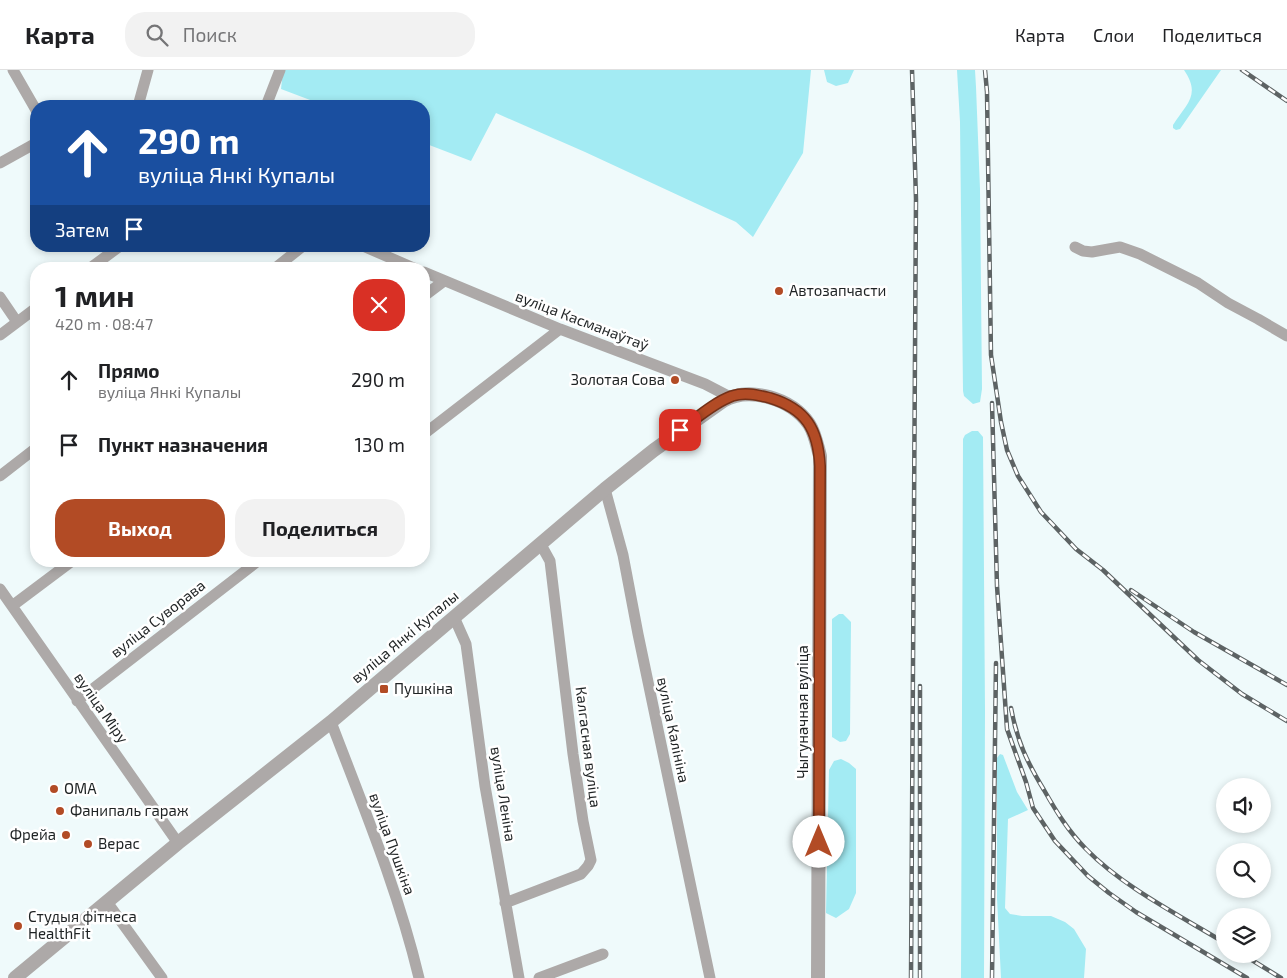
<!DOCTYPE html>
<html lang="ru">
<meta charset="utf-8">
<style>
:root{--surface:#fff;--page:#f2f2f2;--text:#202124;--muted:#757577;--line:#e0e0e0;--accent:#b24b25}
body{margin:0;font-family:"Exo 2",sans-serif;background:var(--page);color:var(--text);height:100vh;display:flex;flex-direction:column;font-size:19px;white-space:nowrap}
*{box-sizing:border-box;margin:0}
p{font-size:16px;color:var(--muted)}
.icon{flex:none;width:28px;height:28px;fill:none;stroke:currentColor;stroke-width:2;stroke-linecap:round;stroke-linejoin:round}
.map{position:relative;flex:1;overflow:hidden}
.sheet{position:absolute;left:30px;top:192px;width:400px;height:305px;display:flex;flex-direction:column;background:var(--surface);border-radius:20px;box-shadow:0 2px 8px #0003}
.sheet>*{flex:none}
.hud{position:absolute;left:30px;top:30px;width:400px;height:152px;border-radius:20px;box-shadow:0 2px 8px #0003;background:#1a4fa0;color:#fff;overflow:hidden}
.tools{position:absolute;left:1216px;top:708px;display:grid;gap:10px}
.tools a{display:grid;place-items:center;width:55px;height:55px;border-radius:50%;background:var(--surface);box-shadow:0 2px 8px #0003;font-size:25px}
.pin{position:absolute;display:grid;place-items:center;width:42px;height:42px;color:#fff;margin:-21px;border-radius:10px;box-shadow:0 2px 8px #0006}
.me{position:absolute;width:55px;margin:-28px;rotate:0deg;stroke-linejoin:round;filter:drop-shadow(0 0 4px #0008)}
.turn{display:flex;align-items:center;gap:18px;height:105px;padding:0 25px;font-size:22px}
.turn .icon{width:65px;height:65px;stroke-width:2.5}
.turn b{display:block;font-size:35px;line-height:42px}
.then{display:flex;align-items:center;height:48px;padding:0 25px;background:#0003;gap:10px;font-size:19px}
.round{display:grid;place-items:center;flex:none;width:52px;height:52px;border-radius:20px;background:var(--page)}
.headline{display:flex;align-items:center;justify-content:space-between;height:85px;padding:0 25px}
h1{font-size:30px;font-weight:700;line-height:38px}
.primary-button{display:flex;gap:10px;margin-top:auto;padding:10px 25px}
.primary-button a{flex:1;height:58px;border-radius:20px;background:var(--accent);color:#fff;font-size:20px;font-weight:700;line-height:58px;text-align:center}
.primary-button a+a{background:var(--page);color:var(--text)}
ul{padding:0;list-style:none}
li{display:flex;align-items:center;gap:15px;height:65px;padding:0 25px}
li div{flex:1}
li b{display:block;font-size:19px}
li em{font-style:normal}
header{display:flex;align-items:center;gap:30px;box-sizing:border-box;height:70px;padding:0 25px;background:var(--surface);border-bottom:1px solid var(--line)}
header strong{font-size:24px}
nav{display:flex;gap:28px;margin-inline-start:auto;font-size:18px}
.search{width:350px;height:45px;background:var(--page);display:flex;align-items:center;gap:12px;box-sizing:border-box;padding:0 18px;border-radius:20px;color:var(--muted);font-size:19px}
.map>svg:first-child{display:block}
.green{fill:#a3ebf3}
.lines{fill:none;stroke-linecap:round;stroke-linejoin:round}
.minor{stroke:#ada9a8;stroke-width:11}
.tertiary{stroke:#ada9a8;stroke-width:14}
.rail-casing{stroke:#5d6364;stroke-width:4.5}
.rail{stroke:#fff;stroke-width:2.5;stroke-dasharray:8;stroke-linecap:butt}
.route-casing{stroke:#743118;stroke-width:12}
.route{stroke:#b24b25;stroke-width:9}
.poi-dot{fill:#b24b25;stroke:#fff;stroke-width:2}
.labels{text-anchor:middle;stroke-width:5;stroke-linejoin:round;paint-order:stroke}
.poi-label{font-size:15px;fill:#1f2324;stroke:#fff;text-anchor:start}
.street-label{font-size:15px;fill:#1f2324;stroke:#fff}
</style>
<header>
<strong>Карта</strong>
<div class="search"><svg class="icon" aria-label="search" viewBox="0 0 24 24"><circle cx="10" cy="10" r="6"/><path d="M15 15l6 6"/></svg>Поиск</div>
<nav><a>Карта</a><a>Слои</a><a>Поделиться</a></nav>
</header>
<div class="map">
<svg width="1287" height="908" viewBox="0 0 1287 908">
<rect width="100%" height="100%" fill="#effafb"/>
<path class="green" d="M283,0H811L803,83L753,167L736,152L585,82L496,43L471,91L424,73V36H326L281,19Z
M824,0H854L848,13L836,16L827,12Z
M957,0H975L976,17L980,119L982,319L980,332L973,334L964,326L963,321L960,52Z
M1184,0H1221L1180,59L1176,60L1173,58V55C1187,33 1201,25 1184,0Z
M972,361H978L983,367L985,641L984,908H961L963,369L965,365Z
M839,544H843L851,552L850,664L846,671L840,672L832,667V549Z
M1000,684L1003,685L1017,722L1028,740L1008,749L1005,838L1010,844L1022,846H1051L1065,852L1074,859L1086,879L1084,908H1001L997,828V688Z
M841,689L849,693L856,699V823L849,839L836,848L826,843L829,700L834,691Z"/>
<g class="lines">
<path class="minor" d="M13,0L36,40
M138,36L148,0
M266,36L280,0
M0,93L36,73
M363,176L416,199
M1075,177L1083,181L1092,182L1120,177L1140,184L1198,213L1228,233L1258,249L1287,266
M89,199L120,176
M274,199L303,176
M424,202L560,259L705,314L730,327
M424,226L444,211
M0,227L17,252
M0,265L36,238
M424,364L560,259
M0,406L36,378
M605,419L623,485L638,564L710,908
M0,519L178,773
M12,536L72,491
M454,547L466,574L485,716L519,908
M77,631L258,491
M331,652C363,736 398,820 419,908
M107,832L162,908
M505,833L581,804L588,796L591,790L583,751L573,684L550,491L540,473
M539,908L603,884"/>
<path class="tertiary" d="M15,908L178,773L331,652L605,419L654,380L723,331C749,316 791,328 809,354C815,363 817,375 820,386L818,908"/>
<g class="rail-casing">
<path id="rail" d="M985,0L987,22L991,285L1001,352L1007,380L1018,406L1041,442L1076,479L1103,500L1198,590L1242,624L1287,651
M1242,0L1287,31
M992,333L997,516L1007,659L1026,712L1033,738L1055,771L1088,806L1109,823L1136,842L1247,908
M1131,520L1194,562L1287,615
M1011,638C1017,671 1027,692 1044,720C1056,741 1068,761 1086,779C1123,817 1179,845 1225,873
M1242,884L1281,908
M911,908L916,129L912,0
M920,908V616
M992,908L996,593"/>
</g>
<use href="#rail" class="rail"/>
</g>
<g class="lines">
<g class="route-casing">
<path id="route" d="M680,360C696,349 713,333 732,326C745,322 757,325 770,328C806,339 818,359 820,396L819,772"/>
</g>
<use href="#route" class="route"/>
</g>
<g class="poi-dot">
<circle cx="779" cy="221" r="5"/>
<circle cx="675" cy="310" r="5"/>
<rect x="379" y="614" width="10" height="10" rx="2.5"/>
<circle cx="54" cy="719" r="5"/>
<circle cx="60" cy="741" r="5"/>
<circle cx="66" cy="765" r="5"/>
<circle cx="88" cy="774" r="5"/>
<circle cx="18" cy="856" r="5"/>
</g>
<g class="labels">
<g class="poi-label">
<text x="789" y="226">Автозапчасти</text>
<text x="665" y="315" text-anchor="end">Золотая Сова</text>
<text x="394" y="624">Пушкіна</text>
<text x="64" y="724">ОМА</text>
<text x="70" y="746">Фанипаль гараж</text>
<text x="56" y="770" text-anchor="end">Фрейа</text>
<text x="98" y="779">Верас</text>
<text x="28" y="852">Студыя фітнеса<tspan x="28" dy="17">HealthFit</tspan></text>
</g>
<g class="street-label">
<text transform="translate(582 251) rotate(21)" y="5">вуліца Касманаўтаў</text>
<text transform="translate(158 549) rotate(-38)" y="5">вуліца Суворава</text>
<text transform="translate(405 567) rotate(-40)" y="5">вуліца Янкі Купалы</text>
<text transform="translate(101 638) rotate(55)" y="5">вуліца Міру</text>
<text transform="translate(803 642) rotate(-90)" y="5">Чыгуначная вуліца</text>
<text transform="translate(673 660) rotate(78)" y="5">вуліца Калініна</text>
<text transform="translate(588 677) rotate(83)" y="5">Калгасная вуліца</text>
<text transform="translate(503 724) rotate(81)" y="5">вуліца Леніна</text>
<text transform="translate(392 774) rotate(70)" y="5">вуліца Пушкіна</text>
</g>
</g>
</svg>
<div class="tools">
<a><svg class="icon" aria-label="sound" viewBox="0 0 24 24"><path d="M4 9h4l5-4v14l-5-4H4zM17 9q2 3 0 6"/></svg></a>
<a><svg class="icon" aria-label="search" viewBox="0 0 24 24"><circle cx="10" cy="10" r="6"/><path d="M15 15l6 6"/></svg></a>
<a><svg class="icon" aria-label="layers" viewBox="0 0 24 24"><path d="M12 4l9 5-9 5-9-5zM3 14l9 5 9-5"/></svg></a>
</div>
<div class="pin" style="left:680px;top:360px;background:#d93025"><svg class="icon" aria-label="arrive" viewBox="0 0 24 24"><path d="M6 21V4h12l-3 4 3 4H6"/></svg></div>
<svg class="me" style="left:819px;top:772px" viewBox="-20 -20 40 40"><circle r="19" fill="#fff"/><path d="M0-13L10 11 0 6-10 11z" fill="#b24b25"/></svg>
<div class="hud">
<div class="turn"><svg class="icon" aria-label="ahead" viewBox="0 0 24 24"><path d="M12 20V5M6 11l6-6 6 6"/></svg><div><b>290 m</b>вуліца Янкі Купалы</div></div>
<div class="then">Затем<svg class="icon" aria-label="arrive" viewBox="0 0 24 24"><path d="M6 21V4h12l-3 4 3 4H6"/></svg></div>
</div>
<section class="sheet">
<div class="headline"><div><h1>1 мин</h1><p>420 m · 08:47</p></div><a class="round" style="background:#d93025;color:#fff"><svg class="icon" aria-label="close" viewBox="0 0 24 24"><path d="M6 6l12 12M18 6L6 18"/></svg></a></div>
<ul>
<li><svg class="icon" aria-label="ahead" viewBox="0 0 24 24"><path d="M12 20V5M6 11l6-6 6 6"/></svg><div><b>Прямо</b><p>вуліца Янкі Купалы</p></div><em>290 m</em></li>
<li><svg class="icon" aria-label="arrive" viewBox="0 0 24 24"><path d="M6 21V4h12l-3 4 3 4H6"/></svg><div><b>Пункт назначения</b></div><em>130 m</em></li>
</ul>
<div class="primary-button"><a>Выход</a><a>Поделиться</a></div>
</section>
</div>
